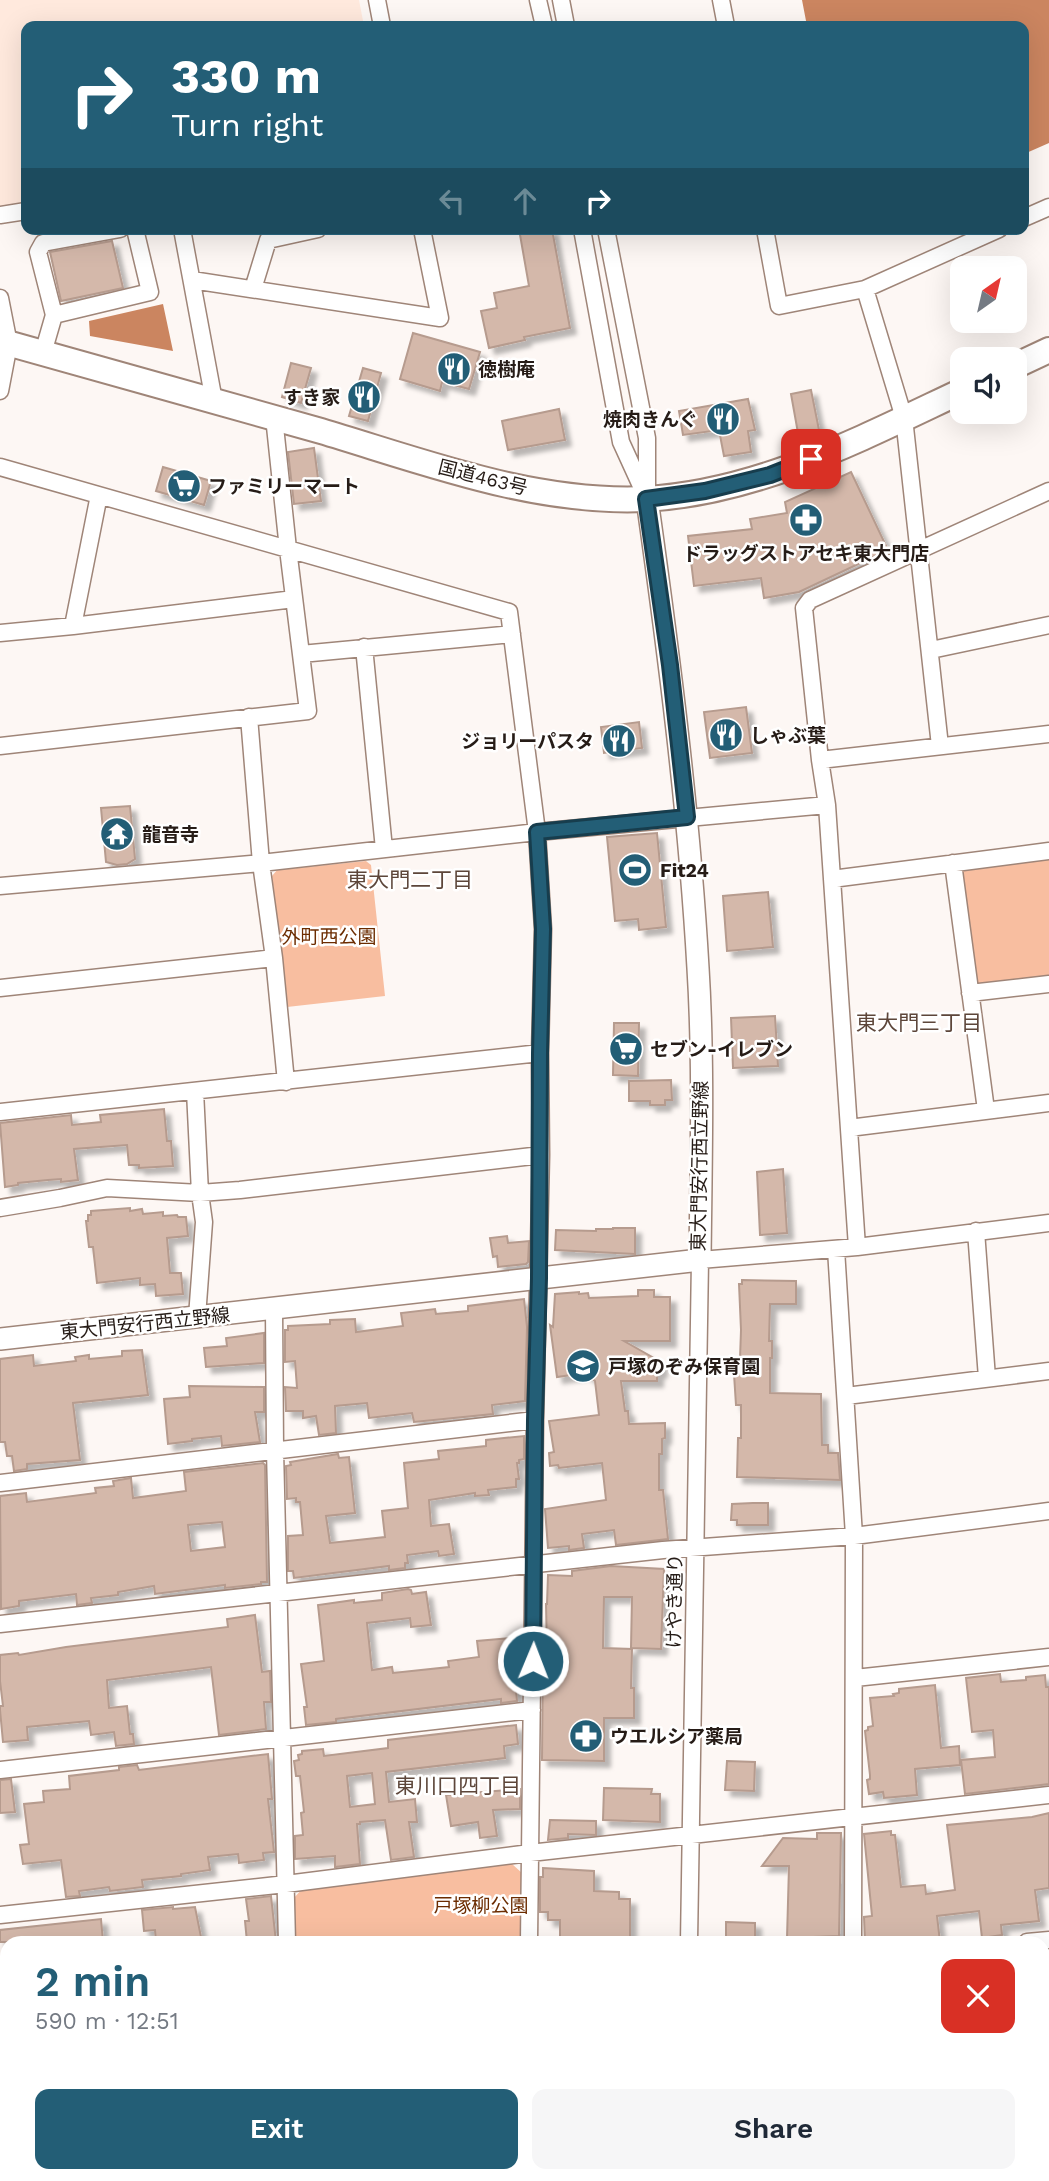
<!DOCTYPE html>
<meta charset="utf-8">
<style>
:root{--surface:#fff;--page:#f6f6f7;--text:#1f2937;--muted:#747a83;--accent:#235e76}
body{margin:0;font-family:"Work Sans","Noto Sans JP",sans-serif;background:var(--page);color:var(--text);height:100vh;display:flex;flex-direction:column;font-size:26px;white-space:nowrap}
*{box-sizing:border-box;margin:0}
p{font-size:23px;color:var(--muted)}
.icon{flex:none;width:38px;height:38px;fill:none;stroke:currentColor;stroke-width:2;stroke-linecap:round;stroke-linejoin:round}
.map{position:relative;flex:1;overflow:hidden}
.side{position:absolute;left:0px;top:1936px;width:1050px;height:247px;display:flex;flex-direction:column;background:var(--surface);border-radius:21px 21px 0 0;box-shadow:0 7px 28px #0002}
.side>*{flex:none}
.banner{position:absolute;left:21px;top:21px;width:1008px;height:214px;border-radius:14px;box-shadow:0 7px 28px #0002;background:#235e76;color:#fff;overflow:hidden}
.needle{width:46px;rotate:34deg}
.fabs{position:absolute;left:950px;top:256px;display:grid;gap:14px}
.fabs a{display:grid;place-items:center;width:77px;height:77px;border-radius:14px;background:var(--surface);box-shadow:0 7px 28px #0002;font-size:35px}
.pin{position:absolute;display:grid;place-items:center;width:60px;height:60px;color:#fff;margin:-30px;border-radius:14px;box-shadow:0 4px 10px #0006}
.me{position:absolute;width:77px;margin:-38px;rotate:1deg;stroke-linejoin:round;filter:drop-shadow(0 0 5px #0008)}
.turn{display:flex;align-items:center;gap:24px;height:147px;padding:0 35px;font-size:32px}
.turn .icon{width:91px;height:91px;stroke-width:2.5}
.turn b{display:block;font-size:49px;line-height:60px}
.lanes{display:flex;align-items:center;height:66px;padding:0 35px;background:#0003;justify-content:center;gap:35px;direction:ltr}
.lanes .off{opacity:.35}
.round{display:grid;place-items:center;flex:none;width:74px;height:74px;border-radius:14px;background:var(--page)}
.headline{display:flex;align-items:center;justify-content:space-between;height:119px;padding:0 35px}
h1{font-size:42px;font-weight:600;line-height:52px;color:var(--accent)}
.cta{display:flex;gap:14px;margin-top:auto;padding:14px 35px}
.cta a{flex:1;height:80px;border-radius:14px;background:var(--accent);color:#fff;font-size:28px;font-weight:600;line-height:80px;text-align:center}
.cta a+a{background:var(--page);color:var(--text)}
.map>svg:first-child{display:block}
.built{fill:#ffe9dd}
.green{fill:#f8bea0}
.water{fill:#cb8560}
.building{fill:#d4b8aa;stroke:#b69b8e;stroke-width:2;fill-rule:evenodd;filter:url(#shadow)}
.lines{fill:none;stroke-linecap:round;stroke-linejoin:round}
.minor-casing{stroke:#9f8578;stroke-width:19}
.major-casing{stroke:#9f8578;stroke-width:24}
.highway-casing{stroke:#9f8578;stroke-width:28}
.minor{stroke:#fff;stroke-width:16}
.major{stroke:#fff;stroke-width:21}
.highway{stroke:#fff;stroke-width:24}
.route-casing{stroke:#173d4d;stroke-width:18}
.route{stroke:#235e76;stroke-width:12}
.labels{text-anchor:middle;stroke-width:5;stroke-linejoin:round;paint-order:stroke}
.poi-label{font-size:19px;font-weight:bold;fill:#261c17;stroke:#fff;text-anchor:start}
.street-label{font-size:19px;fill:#261c17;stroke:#fff}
.park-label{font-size:19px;fill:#6c2c00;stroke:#fff}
.neighbourhood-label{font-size:21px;fill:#5d463a;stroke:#fff}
</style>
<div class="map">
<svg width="1049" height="2181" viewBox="0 0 1049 2181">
<defs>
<filter id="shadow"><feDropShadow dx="6" dy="6" stdDeviation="2" flood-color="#0004"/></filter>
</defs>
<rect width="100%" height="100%" fill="#fdf7f4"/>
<path class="built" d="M0,0H359L364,26H26V203L0,209Z"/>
<path class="green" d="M1049,856V980L974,985L961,872L966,865Z
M366,861L371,865L385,996L287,1007L272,876L277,870Z
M512,1864L522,1873L521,1942H294L293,1899L303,1888Z"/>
<path class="water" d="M802,0H1049V143L1024,154V26H807Z
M163,304L173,351L90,336L89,321Z"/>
<path class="building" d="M519,229H552L570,328L524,337L525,340L489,348L481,311L497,308L494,293L529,286Z
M112,241L123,288L61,301L50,252Z
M413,333L480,352L469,389L442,382L440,391L400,379Z
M291,363L311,368L301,403L282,397Z
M363,368L381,373L368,421L349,416Z
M811,390L819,430L798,433L791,394Z
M748,399L755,430L748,431L751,452L724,456L719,430L683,435L679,411Z
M559,409L565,440L508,450L502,421Z
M314,448L321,501L294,504L288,452Z
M163,467L211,481L204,505L156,491Z
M851,472L888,550L799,592L764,598L761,578L694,586L688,536L752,529L750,519L787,513L785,502Z
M746,707L752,753L710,758L704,712Z
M639,722L642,748L604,753L601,727Z
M130,806L135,859L127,864L117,865L106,862L101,808Z
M657,833L666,927L639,930L638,919L615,921L607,837Z
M768,892L773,947L727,951L723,896Z
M775,1016L778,1066L733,1068L731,1018Z
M614,1023H639L638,1076L613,1075Z
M671,1080L672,1100H665V1105H650V1101H629V1081Z
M164,1109L167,1141H171L173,1166L139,1168V1165H129L127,1145L74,1149L78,1180L61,1182V1179L48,1180L18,1183V1185L5,1187L0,1123L71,1115L72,1125L101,1122L100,1115Z
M783,1169L787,1233L760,1235L757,1172Z
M130,1208V1211L142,1209L143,1214L163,1212V1216L177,1215L178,1217H186L188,1236L167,1238L170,1273H181L183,1294L156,1296L155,1284L140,1285V1278L97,1283L93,1247H89L86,1221H88V1215H91V1211Z
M613,1228H635V1254L555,1250L556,1230L596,1231V1229H613Z
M507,1236L508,1243L529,1241L528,1262L526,1264L498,1267L497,1256L493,1257L490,1238Z
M742,1280L796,1281V1304H770L769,1341H772V1358H770V1393L821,1394L822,1445H828V1453H838L840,1480L737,1477L738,1438H741V1405H736L734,1374H731L732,1359H740L741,1330L739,1284H742Z
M638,1290H654V1297H670V1341H624L661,1362V1371L657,1373V1381H621L625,1411H628L629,1424L665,1423V1438L662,1439V1454H659V1490H663L668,1539L616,1545L614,1530L582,1534L584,1548L569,1550V1546L548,1548L545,1509L606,1500L602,1463L559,1468L558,1465L550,1466L549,1453L554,1452L549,1421L599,1415L595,1381L585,1373L557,1377L550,1325L553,1327L555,1294L579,1292V1294L588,1293L589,1298L638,1296Z
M524,1299L527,1327L525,1401L492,1405L493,1414L414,1422L412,1413L369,1418L367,1403L335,1406L336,1433L319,1435L316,1416L303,1418V1411H286L285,1387L297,1388L295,1361L285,1362V1330H288V1326L330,1324V1320L355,1319L356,1332L403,1326L401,1313L435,1309L436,1314L468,1311V1306Z
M264,1333V1363L206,1367L204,1348L227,1346L226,1338Z
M142,1350L148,1395L73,1403L80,1460L27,1464V1469L14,1471L12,1456H7L5,1442H0V1359L33,1355L34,1366L76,1361L75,1357L89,1355V1359L122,1356V1351Z
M189,1386L264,1387V1412H255L260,1442L222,1446L221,1436L192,1439V1441L168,1444L164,1399L190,1397Z
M524,1436V1459L519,1460V1463H517L519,1479H516V1487L488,1490L489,1495L475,1496V1493L429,1500L431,1526L449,1524L454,1554L439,1556L438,1551L407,1555L408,1563H405V1568L389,1570V1566L294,1578L293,1571H288V1536L303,1535L300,1502H296V1498L287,1499L286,1466L291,1465L290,1462L338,1454L339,1458L349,1457L355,1513L326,1516L330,1543L385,1537L382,1511L408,1508L404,1463L439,1459L438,1451L486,1446V1440Z
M263,1463L265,1465L267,1582H261V1584L225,1588V1585L155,1594L154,1586L118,1592V1595L91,1598L92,1603L77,1605L76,1594L19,1601V1606L1,1609L0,1496L26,1493L27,1502L96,1493L95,1488L114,1486L113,1481L131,1478L133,1498L186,1491L184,1472ZM222,1522L225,1547L191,1551L188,1525Z
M753,1503H768V1525H737V1520H731L732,1504Z
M611,1566L664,1569L661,1649L631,1648L632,1597H604L603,1648L632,1649L631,1688H634V1718H604V1761L542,1760L543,1652H547L546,1604H547L548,1575L572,1576V1571Z
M408,1589L411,1590L412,1594L426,1592L431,1625L411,1627L410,1618L367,1623L372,1670L392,1667L393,1673L449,1667L448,1661L479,1657L477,1641L511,1638L517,1701L501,1703V1699L336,1719V1722L306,1725L304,1707H307L301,1664L324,1661L318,1605L354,1600V1603L382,1600V1593Z
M255,1615L262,1672L270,1671L271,1702H264L266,1729L219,1735L211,1667L107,1680L109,1708L127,1706L130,1734H133L134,1744L116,1746L114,1732L91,1735L89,1721L27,1727L28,1740L3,1742L0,1710V1706H3L0,1681V1655L18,1653L19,1655L66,1647L228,1627L227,1619Z
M1000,1674L1001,1682L1026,1680V1677L1045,1675L1046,1687H1049V1784L965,1794L961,1760L995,1757L993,1730L972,1732L966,1678Z
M935,1685L941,1748L959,1746L960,1765L915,1769L917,1795L884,1798L883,1792L869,1794L867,1780L870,1779V1775L865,1731L868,1730V1727L873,1726L870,1698L894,1696L893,1694L899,1693V1689Z
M516,1725L518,1744L504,1746L505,1758L386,1772L389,1802L415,1799L417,1822H409L414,1857L391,1860L385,1820L360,1822V1824H357L360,1864L335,1867V1856L295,1859V1836L303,1835L301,1813L304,1812L300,1776H296L294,1761L299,1760L298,1755L302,1754V1751L323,1749L324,1756L388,1748V1740ZM372,1773L375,1804L350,1807L347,1776Z
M268,1754L272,1799H268L274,1852L263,1853L264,1860L239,1863L238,1854L208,1857L210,1870L181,1874V1876L142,1880L143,1887L110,1891L109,1887L79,1891L80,1896L66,1897L61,1860L23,1864L20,1845L29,1844L24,1804L44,1802L43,1791L70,1789L69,1776L119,1770V1767L137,1765L139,1770Z
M727,1761L755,1762L754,1791L725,1790Z
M11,1779L15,1812L0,1813V1780Z
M604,1788L652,1789L651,1794H660V1822L603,1820Z
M520,1789V1809L493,1810L497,1836L480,1838L478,1822L451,1826L446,1795Z
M1049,1813V1888L1035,1890L1039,1921L1001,1925L1002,1935L982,1938L979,1911L937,1916L940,1942H925V1940L913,1941V1939L865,1942L864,1917L872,1916L864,1834L891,1831V1835H895L901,1887L925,1885L926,1894L955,1890L947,1825L1032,1817Z
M550,1820L596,1821V1835L568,1834V1838L548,1840Z
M817,1833H841L839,1936L787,1938L789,1866H762L783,1838L817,1839Z
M543,1868L594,1871V1891L619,1892V1899H630V1942H560V1920H548V1912H540V1877H543Z
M271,1896L276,1942H247L245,1921H249L246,1899Z
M173,1907V1909L195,1907L202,1942H156L155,1930L144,1931L142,1910Z
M101,1919L103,1942H0V1930Z
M726,1922L755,1923V1941L726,1940Z"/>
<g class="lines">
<g class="minor-casing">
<path id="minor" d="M377,0L382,26
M538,0L544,26
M561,0L566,26
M721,0L726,26
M0,215L26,211
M1024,218L1049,207
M182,229L214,401
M582,229L621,442L647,499
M606,229L647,438V493
M765,229L779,306L865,289L999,229
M192,280L440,318L422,229
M253,289L268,240L318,229
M865,289L904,418L940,746
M0,298L9,344L0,391
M54,315L150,292L135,229
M43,353L54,315L38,252L43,243L120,229
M0,467L509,612L537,832L543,929L540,1053L541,1155L535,1420L529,1942
M73,626L99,495
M0,633L73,626L294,599
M364,647L384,849
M931,650L1049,625
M301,654L512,634
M249,717L261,863L274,958L286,1082
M0,746L308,711L288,549L274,417
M820,760L1049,734
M953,863L986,1110
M832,879L1049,851
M0,886L261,863L537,832L827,805
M0,988L274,958
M970,993L1049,984
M195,1091L200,1193L204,1222L197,1317
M0,1112L540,1053
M849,1128L1049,1103
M0,1208L60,1198L107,1188L200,1193L240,1190L541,1155
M976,1231L987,1378
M857,1247L827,805L820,760L804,608L810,600L1049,491
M836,1249L854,1536L853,1942
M274,1309L275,1450L287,1942
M846,1396L1049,1371
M0,1483L535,1420
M0,1624L663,1550L854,1536L1049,1511
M855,1678L1049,1657
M0,1770L532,1710
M0,1915L286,1884L530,1853L1049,1795
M689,1942L700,1260L857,1247L1049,1223
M1027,1942L1049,1940
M0,2057L7,2056
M1043,2083L1049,2082
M192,2181L240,2175
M291,2181V2175
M525,2181V2175
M685,2181V2175
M848,2181V2175"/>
</g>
<g class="major-casing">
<path id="major" d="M0,1339L700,1260C701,1163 704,1065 698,968C689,811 669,655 647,499
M0,2166L2,2181"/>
</g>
<g class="highway-casing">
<path id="highway" d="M0,341C107,372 214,400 321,431C425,462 534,504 645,499C758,493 862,438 962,391
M1015,366L1049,350"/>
</g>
<use href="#minor" class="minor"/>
<use href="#major" class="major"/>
<use href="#highway" class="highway"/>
</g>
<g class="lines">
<g class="route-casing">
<path id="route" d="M533,1661L535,1420L539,1278L540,1053L543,929L537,832L687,817L670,665L646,499L705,491L770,475L811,459"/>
</g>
<use href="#route" class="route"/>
</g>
<defs>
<g id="restaurant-disc" transform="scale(1.75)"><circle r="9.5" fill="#235e76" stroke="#fff"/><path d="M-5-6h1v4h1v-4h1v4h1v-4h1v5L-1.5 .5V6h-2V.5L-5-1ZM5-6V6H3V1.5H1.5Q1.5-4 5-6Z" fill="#fff"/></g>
<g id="supermarket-disc" transform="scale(1.75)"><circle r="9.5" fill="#235e76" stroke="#fff"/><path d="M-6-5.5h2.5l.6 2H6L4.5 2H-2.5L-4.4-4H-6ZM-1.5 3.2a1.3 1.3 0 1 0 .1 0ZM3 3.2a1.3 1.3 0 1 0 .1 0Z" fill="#fff"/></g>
<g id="pharmacy-disc" transform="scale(1.75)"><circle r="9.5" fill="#235e76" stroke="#fff"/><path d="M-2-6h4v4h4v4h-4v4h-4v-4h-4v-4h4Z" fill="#fff"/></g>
<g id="temple-disc" transform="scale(1.75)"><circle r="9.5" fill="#235e76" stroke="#fff"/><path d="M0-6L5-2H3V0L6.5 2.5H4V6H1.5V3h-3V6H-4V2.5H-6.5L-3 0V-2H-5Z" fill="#fff"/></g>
<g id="stadium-disc" transform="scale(1.75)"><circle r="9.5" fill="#235e76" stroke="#fff"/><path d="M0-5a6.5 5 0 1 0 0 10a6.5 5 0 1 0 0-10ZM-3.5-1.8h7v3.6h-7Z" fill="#fff"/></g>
<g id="school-disc" transform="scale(1.75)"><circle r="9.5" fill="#235e76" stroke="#fff"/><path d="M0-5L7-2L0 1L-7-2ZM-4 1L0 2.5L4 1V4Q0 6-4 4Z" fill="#fff"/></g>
</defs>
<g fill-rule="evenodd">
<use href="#restaurant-disc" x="454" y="369"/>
<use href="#restaurant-disc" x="364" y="397"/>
<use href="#restaurant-disc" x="723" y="419"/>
<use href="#supermarket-disc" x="184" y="486"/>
<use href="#pharmacy-disc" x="806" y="520"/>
<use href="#restaurant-disc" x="726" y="735"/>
<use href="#restaurant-disc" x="619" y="741"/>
<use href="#temple-disc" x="117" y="834"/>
<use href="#stadium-disc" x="635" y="870"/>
<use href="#supermarket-disc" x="626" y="1049"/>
<use href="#school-disc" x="583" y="1366"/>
<use href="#pharmacy-disc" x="586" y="1736"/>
</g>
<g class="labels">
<g class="poi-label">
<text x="478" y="376">徳樹庵</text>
<text x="340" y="404" text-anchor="end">すき家</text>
<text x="698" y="426" text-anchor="end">焼肉きんぐ</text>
<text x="208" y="493">ファミリーマート</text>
<text x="806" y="560" text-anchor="middle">ドラッグストアセキ東大門店</text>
<text x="750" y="742">しゃぶ葉</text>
<text x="594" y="748" text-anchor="end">ジョリーパスタ</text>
<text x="142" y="841">龍音寺</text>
<text x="660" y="877">Fit24</text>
<text x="650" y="1056">セブン-イレブン</text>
<text x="608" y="1373">戸塚のぞみ保育園</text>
<text x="610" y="1743">ウエルシア薬局</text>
</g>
<g class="street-label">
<text transform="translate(483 477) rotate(14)" y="7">国道463号</text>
<text transform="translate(699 1166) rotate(-89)" y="7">東大門安行西立野線</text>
<text transform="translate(145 1323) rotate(-6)" y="7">東大門安行西立野線</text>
<text transform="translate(674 1601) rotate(-89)" y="7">けやき通り</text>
</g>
<g class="park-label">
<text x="329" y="943">外町西公園</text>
<text x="481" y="1912">戸塚柳公園</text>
</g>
<g class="neighbourhood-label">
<text x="410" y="887">東大門二丁目</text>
<text x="919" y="1030">東大門三丁目</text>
<text x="458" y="1793">東川口四丁目</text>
</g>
</g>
</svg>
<div class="fabs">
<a><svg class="needle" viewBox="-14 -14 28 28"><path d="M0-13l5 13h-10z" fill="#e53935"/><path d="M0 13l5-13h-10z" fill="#747a83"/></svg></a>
<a><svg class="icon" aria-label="sound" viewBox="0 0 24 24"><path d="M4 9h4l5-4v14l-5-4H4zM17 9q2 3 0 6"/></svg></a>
</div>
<div class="pin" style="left:811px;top:459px;background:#d93025"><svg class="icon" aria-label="arrive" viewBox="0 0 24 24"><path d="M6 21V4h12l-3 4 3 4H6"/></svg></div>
<svg class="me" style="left:533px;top:1661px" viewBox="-20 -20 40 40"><circle r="17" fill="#235e76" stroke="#fff" stroke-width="3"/><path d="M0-11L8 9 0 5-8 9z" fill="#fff"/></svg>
<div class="banner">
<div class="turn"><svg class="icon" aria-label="right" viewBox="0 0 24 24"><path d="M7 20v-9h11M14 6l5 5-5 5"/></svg><div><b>330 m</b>Turn right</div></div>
<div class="lanes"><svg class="icon off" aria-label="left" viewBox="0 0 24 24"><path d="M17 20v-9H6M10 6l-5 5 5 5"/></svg><svg class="icon off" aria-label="ahead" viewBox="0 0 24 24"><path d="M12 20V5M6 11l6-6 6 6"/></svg><svg class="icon" aria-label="right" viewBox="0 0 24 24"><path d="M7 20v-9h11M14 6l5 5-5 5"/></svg></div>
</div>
<section class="side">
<div class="headline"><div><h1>2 min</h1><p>590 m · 12:51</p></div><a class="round" style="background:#d93025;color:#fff"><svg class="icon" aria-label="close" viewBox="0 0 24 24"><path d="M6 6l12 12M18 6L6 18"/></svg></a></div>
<div class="cta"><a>Exit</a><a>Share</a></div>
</section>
</div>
